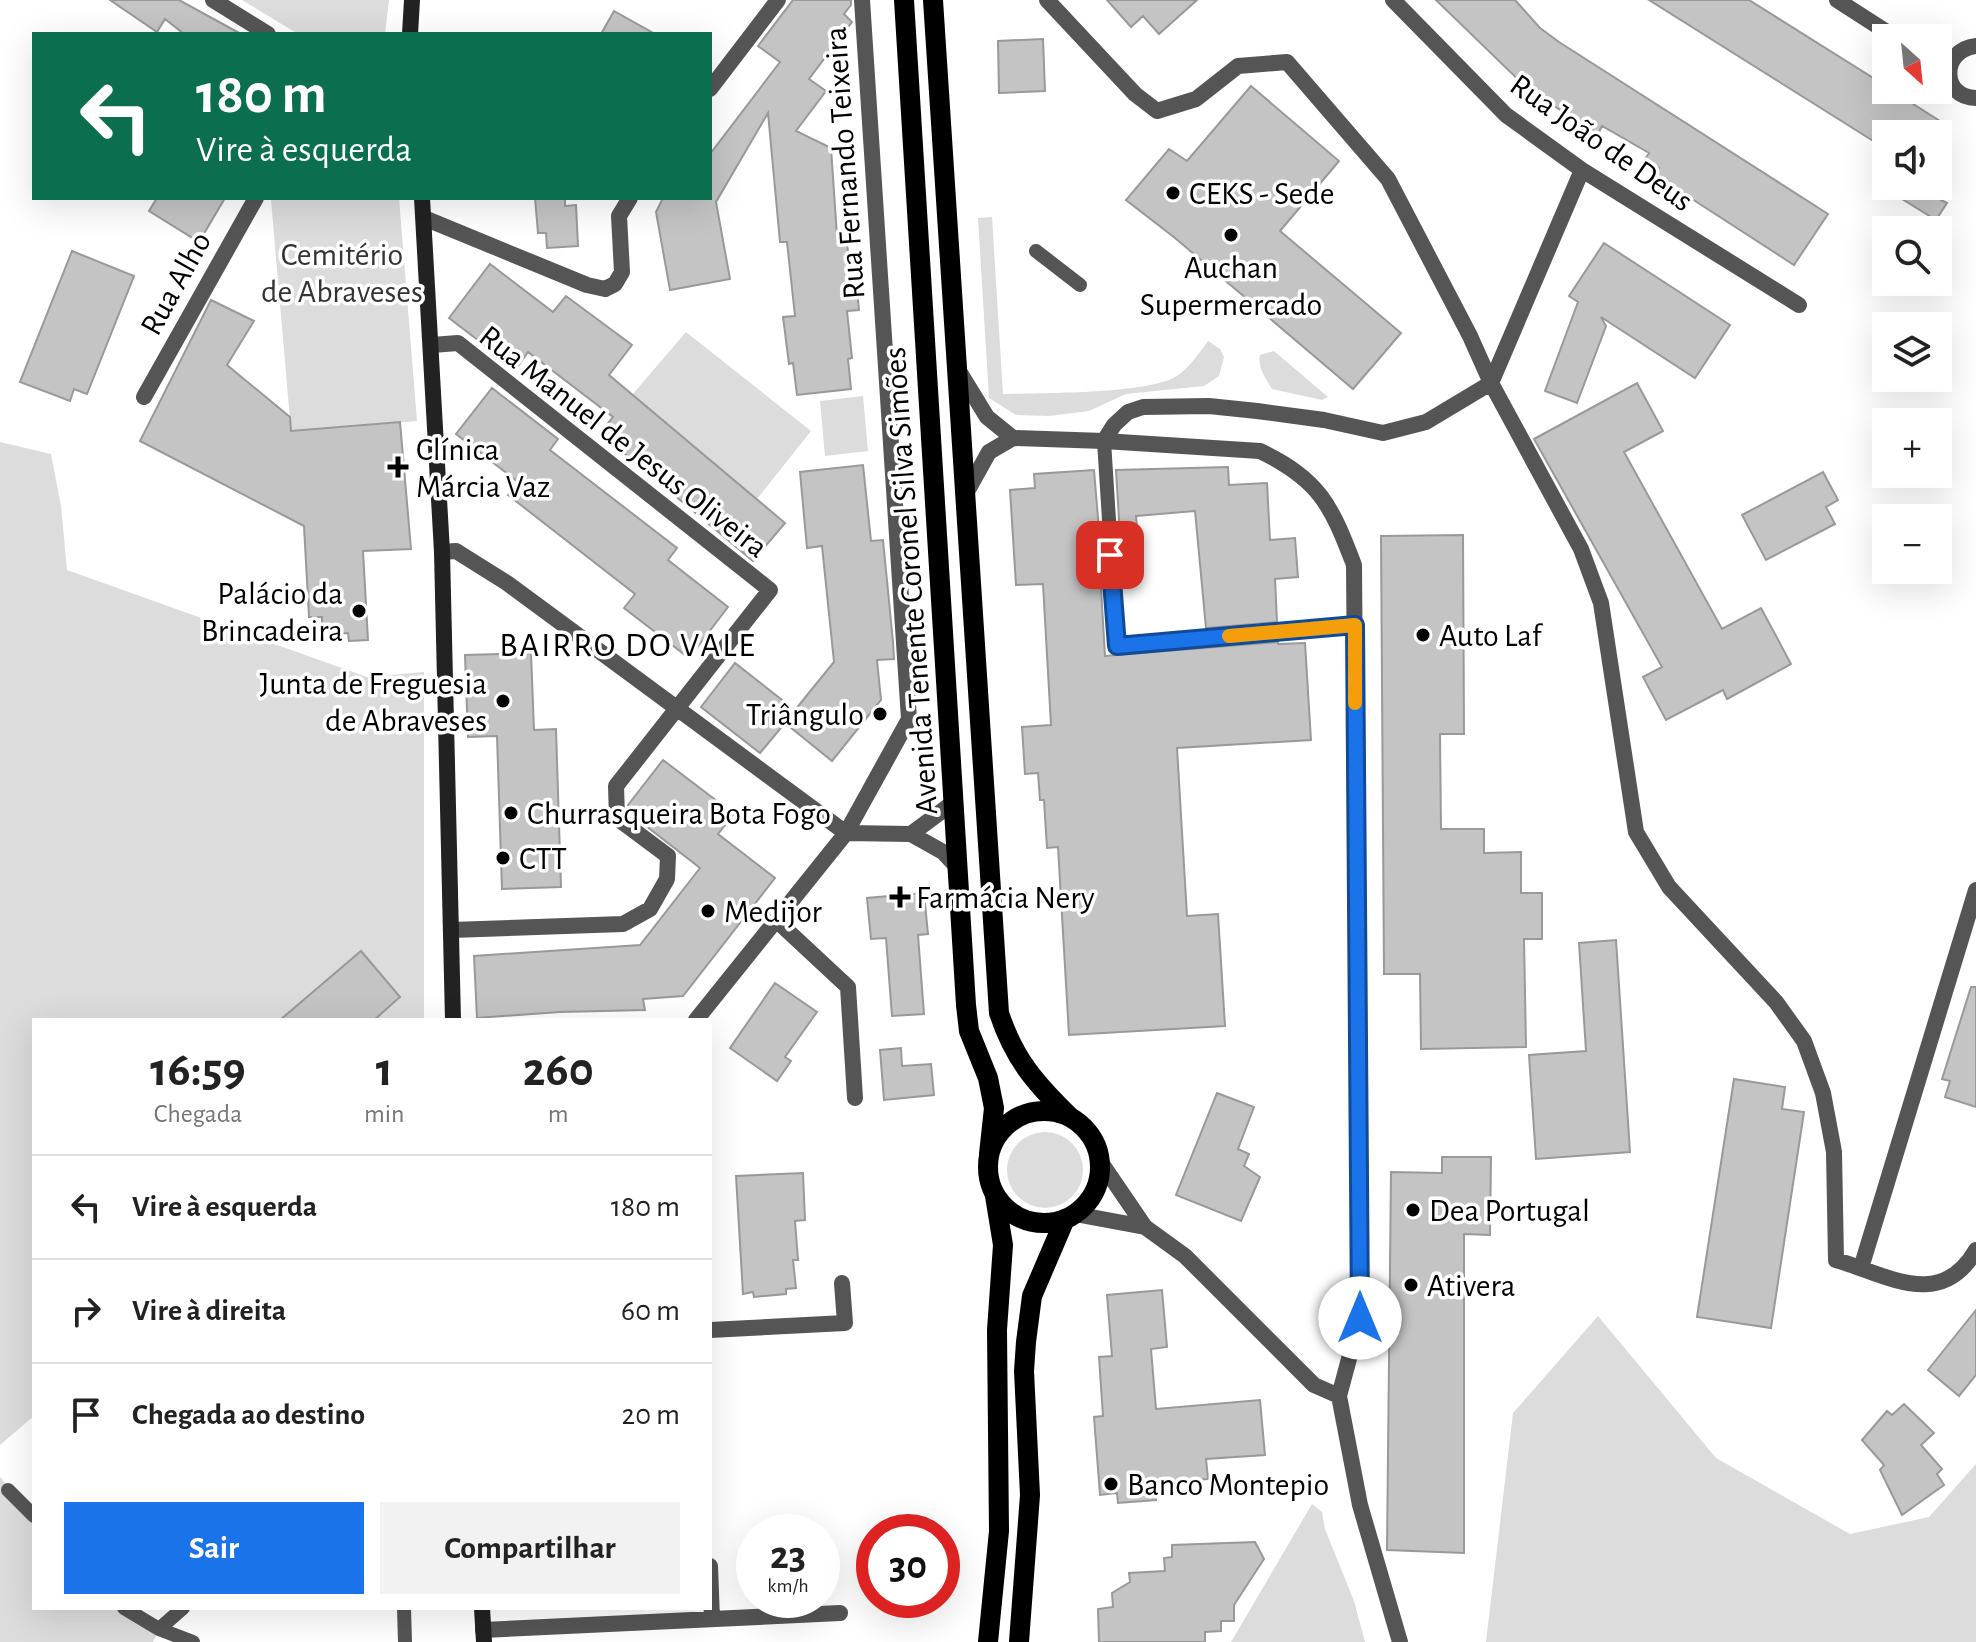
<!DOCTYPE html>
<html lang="pt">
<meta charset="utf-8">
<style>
:root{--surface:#fff;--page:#f2f2f2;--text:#222;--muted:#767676;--line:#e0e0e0;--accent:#1a73e8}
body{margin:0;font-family:"Alegreya Sans",sans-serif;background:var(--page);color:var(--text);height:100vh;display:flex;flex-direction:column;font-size:30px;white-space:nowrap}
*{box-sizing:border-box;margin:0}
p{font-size:26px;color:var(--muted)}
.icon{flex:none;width:44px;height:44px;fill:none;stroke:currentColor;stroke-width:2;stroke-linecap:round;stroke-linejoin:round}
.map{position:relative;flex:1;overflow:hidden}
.panel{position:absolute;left:32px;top:1018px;width:680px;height:592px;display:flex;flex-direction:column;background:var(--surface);border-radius:0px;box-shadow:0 8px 32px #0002}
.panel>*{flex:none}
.top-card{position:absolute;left:32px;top:32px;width:680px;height:168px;border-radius:0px;box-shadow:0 8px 32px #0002;background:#0b6e4f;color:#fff;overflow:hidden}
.needle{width:52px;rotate:153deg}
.tools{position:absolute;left:1872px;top:24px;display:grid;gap:16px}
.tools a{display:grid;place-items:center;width:80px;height:80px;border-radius:0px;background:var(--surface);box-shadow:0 8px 32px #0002;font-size:40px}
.speed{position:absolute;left:736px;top:1514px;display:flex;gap:16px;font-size:40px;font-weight:700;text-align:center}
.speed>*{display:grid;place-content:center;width:104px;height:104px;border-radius:50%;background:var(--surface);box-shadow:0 8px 32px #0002;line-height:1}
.speed small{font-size:20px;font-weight:400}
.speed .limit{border:12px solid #d22;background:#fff;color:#111}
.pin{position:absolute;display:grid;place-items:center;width:68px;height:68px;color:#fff;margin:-34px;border-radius:16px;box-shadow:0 4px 12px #0006}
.me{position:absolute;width:88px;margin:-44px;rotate:0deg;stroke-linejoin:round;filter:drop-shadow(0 0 6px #0008)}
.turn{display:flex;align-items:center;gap:28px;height:168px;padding:0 32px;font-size:36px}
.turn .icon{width:104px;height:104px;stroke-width:2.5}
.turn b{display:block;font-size:56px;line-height:68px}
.eta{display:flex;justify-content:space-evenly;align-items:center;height:136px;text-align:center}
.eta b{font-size:48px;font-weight:600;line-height:56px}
.action{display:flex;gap:16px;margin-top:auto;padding:16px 32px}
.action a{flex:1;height:92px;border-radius:0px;background:var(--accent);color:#fff;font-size:32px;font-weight:600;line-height:92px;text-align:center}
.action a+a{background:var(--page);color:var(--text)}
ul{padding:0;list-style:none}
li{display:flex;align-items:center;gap:24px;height:104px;padding:0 32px;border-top:2px solid var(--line)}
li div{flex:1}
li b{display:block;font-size:30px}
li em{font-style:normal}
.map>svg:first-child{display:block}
.green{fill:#dcdcdc}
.building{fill:#c4c4c4;stroke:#999;stroke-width:2}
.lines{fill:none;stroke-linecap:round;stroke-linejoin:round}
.lane{stroke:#555;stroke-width:14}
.street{stroke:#555;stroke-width:16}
.secondary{stroke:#222;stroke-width:16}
.primary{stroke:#000;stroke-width:20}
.route-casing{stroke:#114b97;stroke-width:20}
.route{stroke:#1a73e8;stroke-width:14}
.slow{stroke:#f59e0b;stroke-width:14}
.poi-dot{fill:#000;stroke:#fff;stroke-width:3}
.labels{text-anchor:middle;stroke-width:7;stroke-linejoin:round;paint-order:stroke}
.street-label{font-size:32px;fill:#000;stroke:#fff}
.poi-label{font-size:32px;fill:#000;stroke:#fff;text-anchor:start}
.park-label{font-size:32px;fill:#333;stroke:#fff}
.neighbourhood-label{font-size:34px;letter-spacing:2px;fill:#000;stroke:#fff}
</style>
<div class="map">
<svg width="1976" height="1642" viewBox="0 0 1976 1642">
<rect width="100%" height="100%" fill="#fff"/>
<path class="green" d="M242,0H389L385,34H298Z
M290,198H399L417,421L291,431L271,200Z
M992,217L1003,394C1041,393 1145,394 1175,377C1189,369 1199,353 1208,341L1220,349L1224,357L1219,376L1204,386L1126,394L1089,411L1049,416L1016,415L989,398L978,218Z
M686,332L811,431L757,499L632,395Z
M1274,351L1328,397L1322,400L1272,389C1266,378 1257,368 1260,355Z
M863,396L868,451L825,456L820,401Z
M0,442L51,454L61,506L67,570L367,677L424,672V1020H34V1416L0,1445Z
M1007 1170a38 38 0 1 1 76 0a38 38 0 1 1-76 0Z
M1598,1316L1716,1458L1850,1534L1929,1517L1976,1464V1642H1486L1513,1413Z
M0,1477L34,1516V1608H124L159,1629L153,1642H0Z
M1312,1504L1322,1512L1325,1529L1354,1601L1365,1642H1231Z"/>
<path class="building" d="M110,0H179L241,34H184L165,19L157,32Z
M793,0H851V5L844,14L852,22L809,79L826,91L796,131L831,148L837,236L846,235L849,260L854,259L859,310L847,311L852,358L848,359L851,389L797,395L793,363L789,364L783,317L795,316L787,242H780L768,113L716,202L730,279L670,290L656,212L663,198H710V154L780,62L758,46Z
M1107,0H1197L1159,34L1143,16L1131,27Z
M1436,0H1515L1540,28L1559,42L1828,214L1794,265L1655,175L1659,168L1645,159L1649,153L1602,126L1598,134L1529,90Z
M1649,0H1749L1886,86V90H1891L1940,121L1932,134H1886V149Z
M614,11L655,34H601Z
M1043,39L1045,91L999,93L998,41Z
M1251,86L1339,161L1280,231L1401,333L1353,389L1175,238L1126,200L1169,149L1187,161Z
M1881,186H1950L1941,200L1947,203L1936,220Z
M157,198H225L199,242L149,211Z
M535,198H565V206L576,205L578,246L547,248L546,233H538Z
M1604,243L1730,325L1695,378L1601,317L1606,326L1577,403L1545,391L1578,302L1569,296Z
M72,251L134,276L87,394L74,389L70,401L20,382Z
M490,264L553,312L566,296L632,345L609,375L785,523L753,561L600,433L613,417L528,352L516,369L449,318Z
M211,300L254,321L227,365L290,417L291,431L400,422L411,549L363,551L368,640L349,641L348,633L335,634L334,625L322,626V617H309L304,526L140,441Z
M1637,383L1663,431L1624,452L1722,629L1761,608L1791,664L1727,699L1723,690L1666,720L1643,677L1662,667L1534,439Z
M492,388L558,439L550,450L677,548L668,560L728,607L689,658L624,608L635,594L508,495L518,482L456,434Z
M863,465L871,541L883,540L893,642L894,659L877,660L881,700L832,761L785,723L760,753L701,707L735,663L795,710L834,662L822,546L807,548L800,472Z
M1228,467L1229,485L1267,483L1270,540L1295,538L1298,577L1275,579L1277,622L1206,628L1195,511L1136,516L1139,549L1121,552L1116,470Z
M1094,470L1101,554H1099L1105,656L1278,642V644L1305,643L1311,740L1177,748L1187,916L1218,914L1225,1026L1069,1035L1058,847L1047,848L1044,800H1040L1038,773L1025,774L1022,727L1051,725L1043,584L1016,585L1010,490L1035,488L1034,474Z
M1823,472L1838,500L1826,507L1835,524L1766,560L1742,515Z
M1463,535L1464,734H1440L1441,829H1484V853L1521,852V893H1542V939H1524L1526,1047L1421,1049L1420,974H1384L1381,536Z
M531,653L534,730L556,729L561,887L502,889L497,736L468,737L465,655Z
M663,760L734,814L718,834L775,878L683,996L643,999L645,1010L560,1012L477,1018L474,956L640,945L700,868L628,812V805Z
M924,893L928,934L918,935L924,1014L892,1016L886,938L871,939L867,898Z
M1616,940L1630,1152L1536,1159L1529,1055L1586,1051L1579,943Z
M361,951L400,997L374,1020H280Z
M775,983L817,1012L785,1057L791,1061L777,1081L730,1048Z
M1971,987H1976V1107L1945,1097L1950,1081L1942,1079Z
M901,1048L902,1066L931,1064L934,1095L884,1100L880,1050Z
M1734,1079L1785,1087L1782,1109L1804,1112L1771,1328L1697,1317Z
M1217,1093L1254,1107L1238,1149L1249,1154L1244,1166L1260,1177L1241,1221L1176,1195Z
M1442,1157H1491L1490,1235L1464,1234V1553L1387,1550L1391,1172L1442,1173Z
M803,1173L805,1220L795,1221L798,1260H793L796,1288L786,1289V1294L754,1297L753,1292L743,1294L736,1176Z
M1162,1290L1167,1347L1151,1349L1156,1409L1260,1400L1265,1455L1206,1459L1208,1479L1155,1483L1156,1500L1118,1503L1117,1493L1100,1495L1094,1417L1103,1416L1099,1357L1112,1356L1107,1295Z
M1976,1310V1375L1959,1396L1928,1370Z
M1904,1404L1934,1433L1921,1445L1942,1469L1937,1474L1944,1485L1902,1515L1880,1470L1884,1465L1862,1440L1887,1411L1892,1415Z
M1255,1542L1264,1559L1234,1605V1621H1221V1631L1205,1632V1642H1099L1098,1609L1113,1607L1112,1593L1130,1582L1129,1573L1165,1571L1164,1558L1172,1557V1545Z"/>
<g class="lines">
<path class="lane" d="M1036,251L1080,285
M1104,441L1117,646L1355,625
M8,1490L34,1516
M124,1608L159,1629L193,1642
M404,1608L405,1642
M159,1629L183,1608"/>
<path class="street" d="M213,0L268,34
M1047,0L1135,94L1157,111L1196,99L1238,66L1287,62L1388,179L1470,336L1491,383L1581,549L1601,603L1636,832L1669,887L1776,1002L1804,1041L1823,1093L1834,1152L1836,1260C1887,1275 1941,1311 1976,1250
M1393,0L1506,115L1582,170L1799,305
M1837,0L1896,38
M1976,46C1940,50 1941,98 1976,98
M710,89L778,0
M424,218L587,285L605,289L615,284L622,272L619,216L630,198
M432,345L458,343L770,590L616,786L617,818L668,856L667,879L650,909L623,924L451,930
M957,368L987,417L1013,438
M144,397L256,198
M1104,441L1260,451C1320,480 1331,505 1354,565L1360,1318L1339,1396
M965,495L989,452L1013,438L1104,441L1114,425L1128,412L1143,407L1209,406L1257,411L1324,420L1383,433L1426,422L1491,383L1582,170
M442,552L456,551L507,583L846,833L911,834L943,852L958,868
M911,834L954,802
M776,920L848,987L855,1098
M696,1020L846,833L909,719L862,0
M1100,1161L1145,1227L1185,1256L1314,1385L1339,1396L1360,1505L1400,1642
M1075,1214L1145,1227
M1861,1268L1976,890
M710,1330L845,1323L842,1283
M710,1566L712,1619
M483,1630L840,1613"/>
<path class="secondary" d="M410,34L412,0
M422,198L442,552L453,1020
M482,1608L484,1642"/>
<path class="primary" d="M904,0L966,1005L969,1031L988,1078L994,1108L989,1154
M933,0L999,1013C1014,1059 1036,1084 1070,1117
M988 1167a56 56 0 1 1 112 0a56 56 0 1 1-112 0Z
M988,1642L999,1531L997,1330L1003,1245L995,1196
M1019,1642L1030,1495L1024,1371L1026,1342L1032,1296L1065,1219"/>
</g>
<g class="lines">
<g class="route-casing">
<path id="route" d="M1110,555L1117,646L1355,625L1360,1318"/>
</g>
<use href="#route" class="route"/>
<path class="slow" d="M1229,636L1355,625V703"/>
</g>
<g class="poi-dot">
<circle cx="1173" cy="193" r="8"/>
<circle cx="1231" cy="235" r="8"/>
<path d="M394 455h8v8h8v8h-8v8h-8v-8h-8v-8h8z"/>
<circle cx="359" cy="611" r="8"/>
<circle cx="1423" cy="635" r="8"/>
<circle cx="503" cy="701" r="8"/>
<circle cx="880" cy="714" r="8"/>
<circle cx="511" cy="813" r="8"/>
<circle cx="503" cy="858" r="8"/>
<path d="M896 885h8v8h8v8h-8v8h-8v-8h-8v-8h8z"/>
<circle cx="708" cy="911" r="8"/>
<circle cx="1413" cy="1210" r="8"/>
<circle cx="1411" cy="1285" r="8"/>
<circle cx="1111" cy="1484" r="8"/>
</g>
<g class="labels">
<g class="street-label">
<text transform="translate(1602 142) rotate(35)" y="11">Rua João de Deus</text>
<text transform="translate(844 163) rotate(-94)" y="11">Rua Fernando Teixeira</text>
<text transform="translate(175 283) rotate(-61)" y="11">Rua Alho</text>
<text transform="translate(624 441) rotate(38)" y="11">Rua Manuel de Jesus Oliveira</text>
<text transform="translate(910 581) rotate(-94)" y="11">Avenida Tenente Coronel Silva Simões</text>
</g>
<g class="poi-label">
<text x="1189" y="204">CEKS - Sede</text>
<text x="1231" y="278" text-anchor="middle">Auchan<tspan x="1231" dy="37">Supermercado</tspan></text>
<text x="416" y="460">Clínica<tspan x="416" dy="37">Márcia Vaz</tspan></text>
<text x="343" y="604" text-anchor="end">Palácio da<tspan x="343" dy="37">Brincadeira</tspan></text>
<text x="1439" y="646">Auto Laf</text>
<text x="487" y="694" text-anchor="end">Junta de Freguesia<tspan x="487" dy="37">de Abraveses</tspan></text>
<text x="864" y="725" text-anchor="end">Triângulo</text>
<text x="527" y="824">Churrasqueira Bota Fogo</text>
<text x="519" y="869">CTT</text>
<text x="916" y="908">Farmácia Nery</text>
<text x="724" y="922">Medijor</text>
<text x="1429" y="1221">Dea Portugal</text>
<text x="1427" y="1296">Ativera</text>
<text x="1127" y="1495">Banco Montepio</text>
</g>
<g class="park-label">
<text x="342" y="265">Cemitério<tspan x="342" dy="37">de Abraveses</tspan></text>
</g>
<g class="neighbourhood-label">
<text x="628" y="656">BAIRRO DO VALE</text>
</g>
</g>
</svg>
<div class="tools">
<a><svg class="needle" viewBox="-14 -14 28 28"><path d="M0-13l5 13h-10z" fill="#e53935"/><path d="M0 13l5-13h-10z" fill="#767676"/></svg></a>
<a><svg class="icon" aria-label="sound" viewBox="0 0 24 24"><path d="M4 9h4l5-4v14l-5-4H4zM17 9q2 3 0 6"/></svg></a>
<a><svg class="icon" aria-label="search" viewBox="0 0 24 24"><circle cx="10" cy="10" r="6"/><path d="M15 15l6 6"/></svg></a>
<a><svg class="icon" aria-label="layers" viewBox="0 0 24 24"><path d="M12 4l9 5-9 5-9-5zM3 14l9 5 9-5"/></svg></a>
<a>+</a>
<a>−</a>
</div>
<div class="speed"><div>23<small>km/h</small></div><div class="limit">30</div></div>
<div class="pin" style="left:1110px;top:555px;background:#d93025"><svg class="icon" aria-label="arrive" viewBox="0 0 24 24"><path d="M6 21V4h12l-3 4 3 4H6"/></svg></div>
<svg class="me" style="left:1360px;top:1318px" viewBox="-20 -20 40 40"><circle r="19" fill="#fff"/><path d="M0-13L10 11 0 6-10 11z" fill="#1a73e8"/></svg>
<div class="top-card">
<div class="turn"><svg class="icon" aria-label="left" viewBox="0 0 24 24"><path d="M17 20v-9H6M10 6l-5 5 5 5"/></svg><div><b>180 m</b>Vire à esquerda</div></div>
</div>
<section class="panel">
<div class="eta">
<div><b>16:59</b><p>Chegada</p></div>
<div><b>1</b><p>min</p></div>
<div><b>260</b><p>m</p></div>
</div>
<ul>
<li><svg class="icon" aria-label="left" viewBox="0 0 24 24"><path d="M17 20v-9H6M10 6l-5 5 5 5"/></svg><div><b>Vire à esquerda</b></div><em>180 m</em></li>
<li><svg class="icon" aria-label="right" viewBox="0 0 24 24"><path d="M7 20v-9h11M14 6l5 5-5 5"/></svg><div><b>Vire à direita</b></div><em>60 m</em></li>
<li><svg class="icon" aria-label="arrive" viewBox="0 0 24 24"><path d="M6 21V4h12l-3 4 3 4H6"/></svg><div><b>Chegada ao destino</b></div><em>20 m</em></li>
</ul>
<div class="action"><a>Sair</a><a>Compartilhar</a></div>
</section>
</div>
